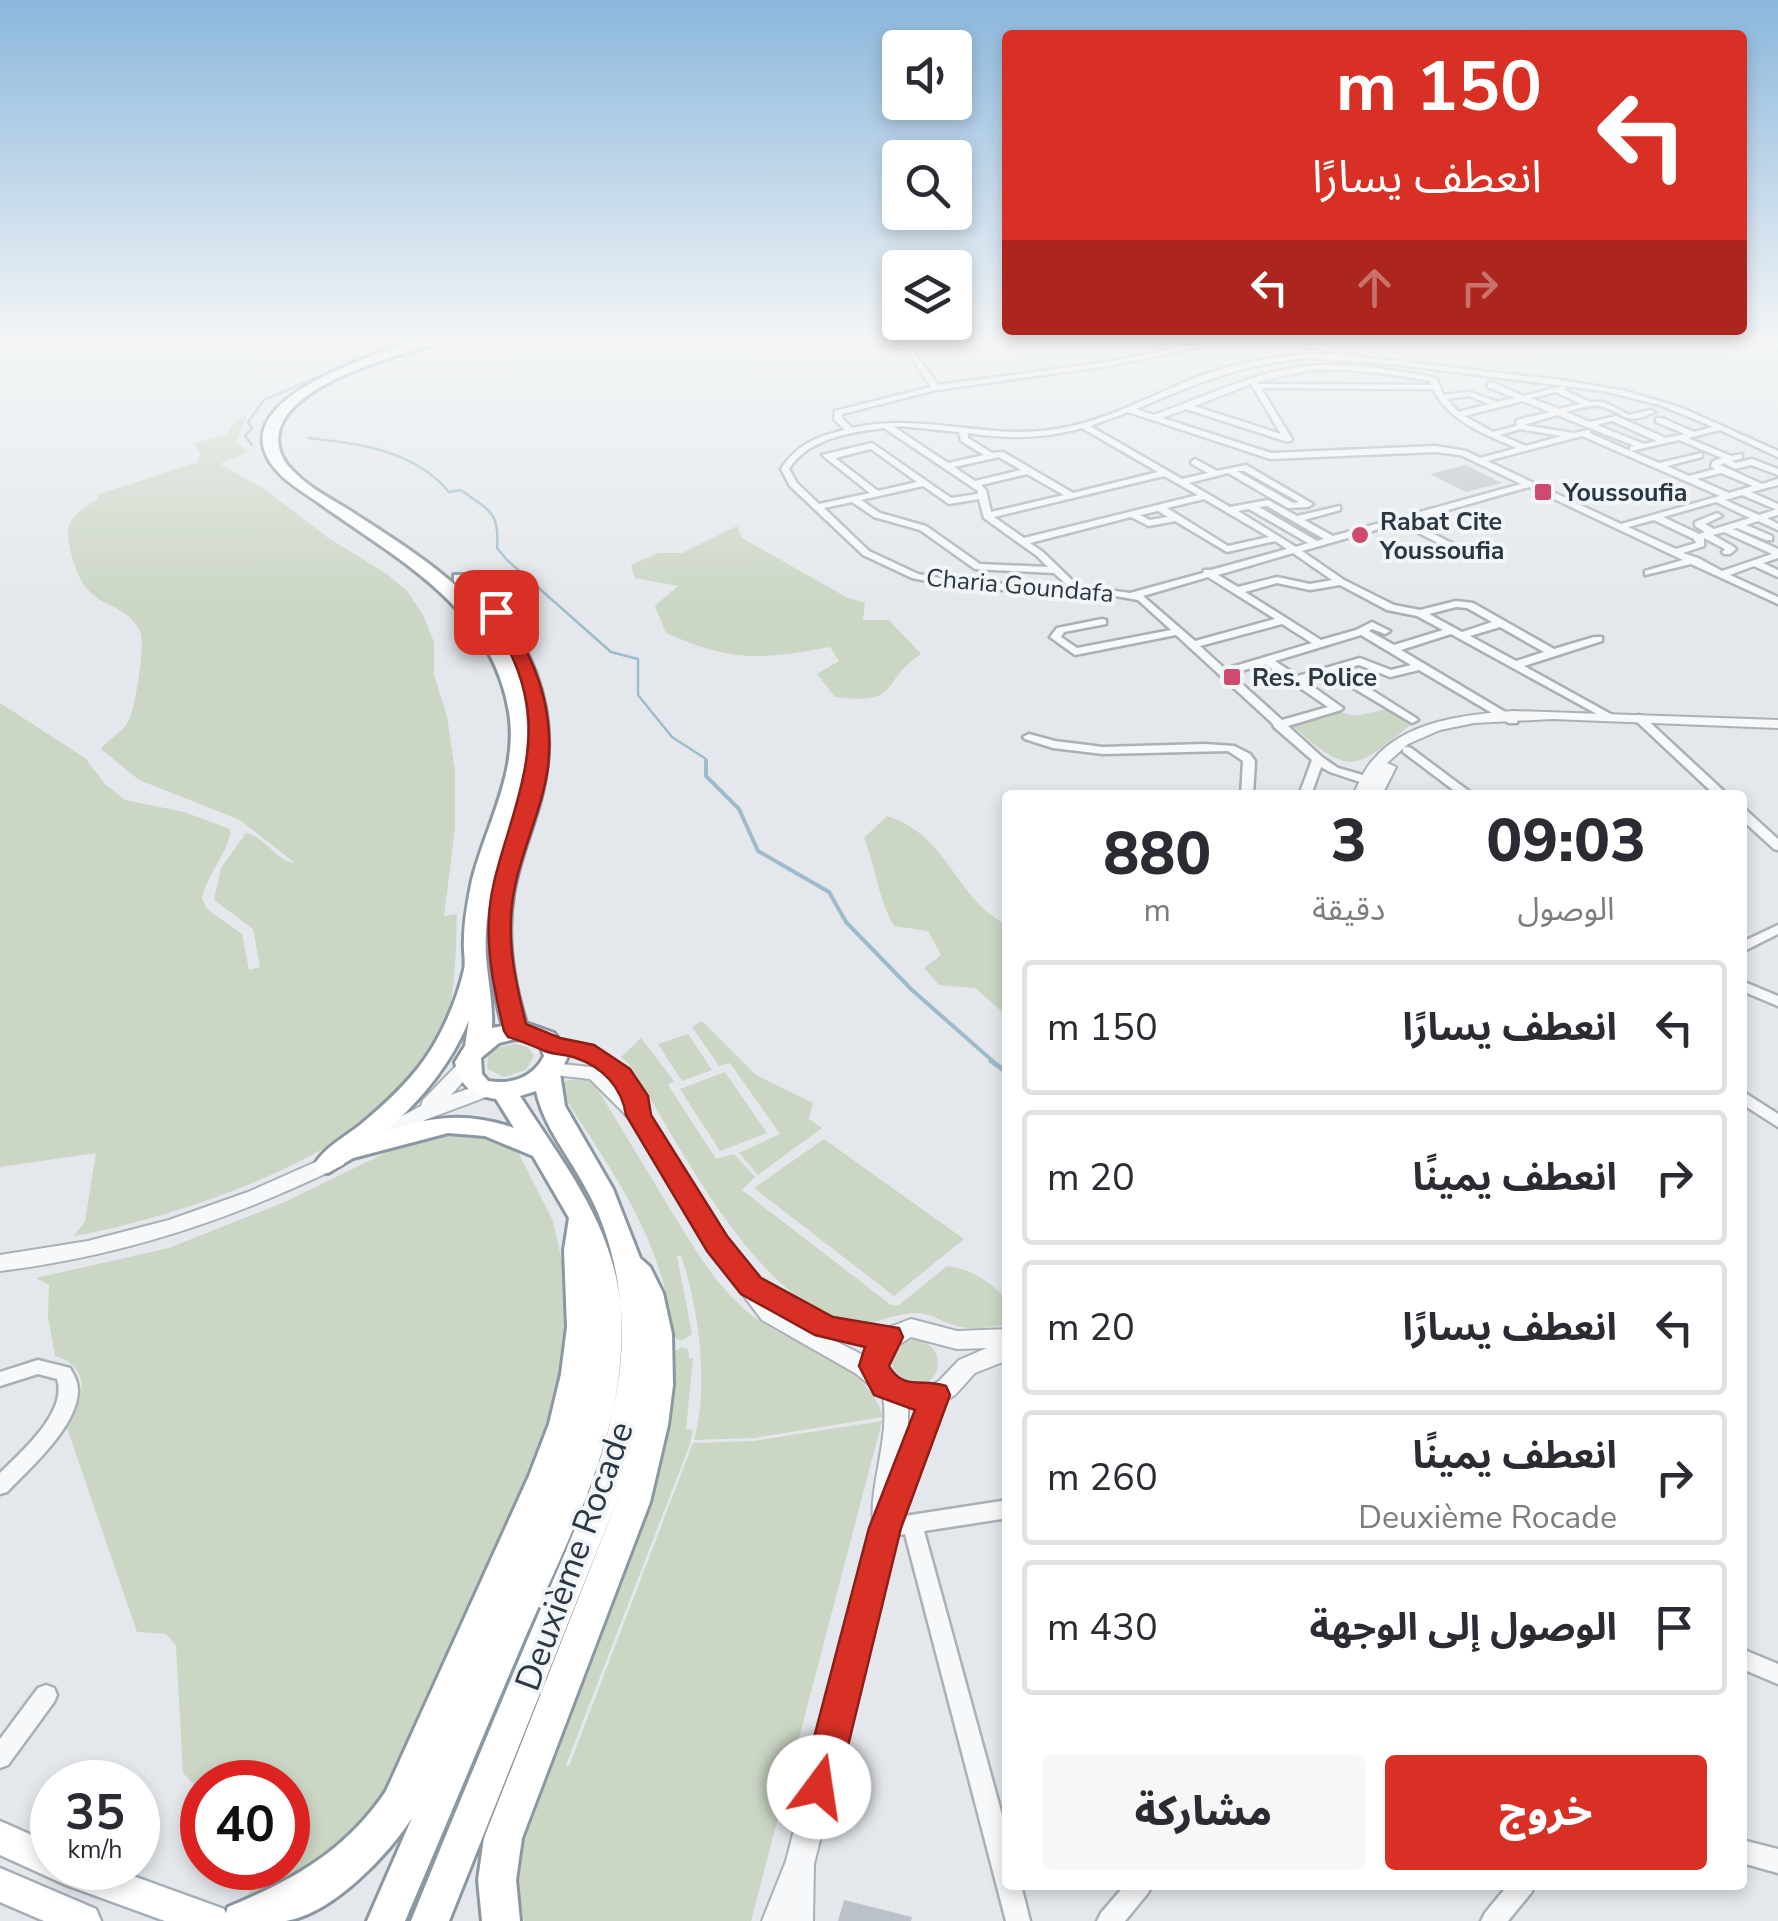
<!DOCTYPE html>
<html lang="ar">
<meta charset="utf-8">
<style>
:root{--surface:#fff;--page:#f7f7f7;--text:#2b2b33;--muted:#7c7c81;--line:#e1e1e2;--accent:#d93025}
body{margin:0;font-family:"Nunito Sans","Noto Sans Arabic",sans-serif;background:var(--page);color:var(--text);direction:rtl;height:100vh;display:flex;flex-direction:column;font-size:38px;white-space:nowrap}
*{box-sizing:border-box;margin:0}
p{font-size:32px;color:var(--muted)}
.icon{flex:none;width:55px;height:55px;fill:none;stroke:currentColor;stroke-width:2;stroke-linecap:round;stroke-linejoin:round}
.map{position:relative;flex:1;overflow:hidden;direction:ltr}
.drawer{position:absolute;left:1002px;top:790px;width:745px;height:1100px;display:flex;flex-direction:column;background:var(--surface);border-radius:10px;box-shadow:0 5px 15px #0003;direction:rtl}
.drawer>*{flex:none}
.guide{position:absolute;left:1002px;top:30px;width:745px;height:305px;border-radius:10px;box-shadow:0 5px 15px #0003;direction:rtl;background:#d93025;color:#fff;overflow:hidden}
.fabs{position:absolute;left:882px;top:30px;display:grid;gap:20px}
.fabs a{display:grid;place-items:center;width:90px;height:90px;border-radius:10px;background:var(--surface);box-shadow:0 5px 15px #0003;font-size:50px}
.speed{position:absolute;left:30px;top:1760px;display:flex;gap:20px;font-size:50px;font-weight:700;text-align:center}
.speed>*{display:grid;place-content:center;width:130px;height:130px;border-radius:50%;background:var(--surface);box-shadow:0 5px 15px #0003;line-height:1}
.speed small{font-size:25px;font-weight:400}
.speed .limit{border:15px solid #d22;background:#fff;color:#111}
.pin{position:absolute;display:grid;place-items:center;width:85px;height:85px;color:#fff;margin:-42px;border-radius:20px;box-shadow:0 5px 15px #0006}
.me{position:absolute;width:110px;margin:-55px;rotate:14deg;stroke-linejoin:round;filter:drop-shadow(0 0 8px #0008)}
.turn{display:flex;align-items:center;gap:35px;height:210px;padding:0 40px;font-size:45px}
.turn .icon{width:130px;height:130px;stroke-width:2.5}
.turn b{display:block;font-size:70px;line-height:85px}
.lanes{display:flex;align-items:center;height:95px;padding:0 40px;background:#0003;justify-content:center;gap:50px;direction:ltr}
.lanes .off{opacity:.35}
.eta{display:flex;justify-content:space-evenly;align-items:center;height:170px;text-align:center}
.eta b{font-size:60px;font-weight:800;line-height:70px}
.action{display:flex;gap:20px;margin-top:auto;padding:20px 40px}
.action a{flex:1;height:115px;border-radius:10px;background:var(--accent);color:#fff;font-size:40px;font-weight:800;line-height:115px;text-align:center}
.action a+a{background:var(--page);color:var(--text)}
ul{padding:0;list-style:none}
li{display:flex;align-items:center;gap:30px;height:135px;margin:0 20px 15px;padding:0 20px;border:5px solid var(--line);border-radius:10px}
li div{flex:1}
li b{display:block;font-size:38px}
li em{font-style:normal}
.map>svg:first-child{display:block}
.green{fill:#cbd6c5}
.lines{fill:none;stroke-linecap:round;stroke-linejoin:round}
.stream-far2{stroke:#9fbbcb;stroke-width:2.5}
.stream-far1{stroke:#9fbbcb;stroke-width:4}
.stream{stroke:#9fbbcb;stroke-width:5}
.building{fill:#bbc2c9}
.minor-casing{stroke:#a9b0b6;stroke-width:5}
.tertiary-casing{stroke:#a9b0b6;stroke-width:4}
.primary-casing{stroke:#a3aeb8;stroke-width:5}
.trunk-casing{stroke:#8b98a2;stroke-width:6}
.minor{fill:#f6f8fa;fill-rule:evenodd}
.tertiary{fill:#f6f8fa;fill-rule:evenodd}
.primary{fill:#fff;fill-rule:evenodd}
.trunk{fill:#fff;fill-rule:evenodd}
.route{fill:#d93025;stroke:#8d1f18;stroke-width:2.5}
.poi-dot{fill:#d04972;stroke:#f3f6f9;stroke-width:4}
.labels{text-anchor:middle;stroke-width:8;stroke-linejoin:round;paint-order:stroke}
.far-poi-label{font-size:25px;font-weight:bold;fill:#2b3844;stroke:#f3f6f9;text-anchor:start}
.far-street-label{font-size:25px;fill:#2b3844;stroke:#f3f6f9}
.near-street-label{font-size:35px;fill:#2b3844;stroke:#f3f6f9}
</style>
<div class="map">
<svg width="1778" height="1921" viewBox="0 0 1778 1921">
<rect width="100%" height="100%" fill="#e4e8ec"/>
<path class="green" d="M247,416L236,442L248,452L220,464L266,490L327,537L387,574L407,591L423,615L434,642V675L447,716L455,771V828L444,916L457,914C455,962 457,1011 432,1054C376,1152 180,1217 74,1236L85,1221L96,1153L0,1167V703L85,758L105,784L125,800L184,812L230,829C233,846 205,876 202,899L208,910L242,934L249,970L260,967L253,929L214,900L221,868L246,833C265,837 278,862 295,863L240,820L139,780L101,749C108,739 123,732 128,722C135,710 146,643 140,631C121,595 86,616 71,553C63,519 71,517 98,499L97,495L197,462L200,455L194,443L227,434L236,420Z
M737,526L742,538L846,597L865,603L863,620H889L921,654C877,684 903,705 835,697L817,674L839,661L830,647C760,660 732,662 666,633L655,606L678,586L635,578L631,565L658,553H682Z
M1387,709L1413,723C1353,771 1351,778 1289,723L1335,711L1355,716Z
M887,816C950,836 954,898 1007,925V1016L975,988L939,985L924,968L941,955L928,931L894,926C878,898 876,868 864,838Z
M702,1021L756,1075L813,1103L809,1119L822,1128L758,1175L739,1153L780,1134L730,1063L719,1066L692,1027Z
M688,1034L712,1070L682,1081L658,1044Z
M641,1038L674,1081L668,1085L716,1159L734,1154L755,1177L742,1190L891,1305H899L947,1266C974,1270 988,1281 1007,1299V1325C993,1326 976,1330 961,1327C946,1325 934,1314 918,1313C894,1312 875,1327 850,1322C756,1304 678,1141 630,1065L621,1057Z
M515,1044L528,1047L534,1056L526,1070L504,1077L487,1069L488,1054L500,1047Z
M725,1072L767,1133L720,1151L680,1089Z
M568,1080H586L595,1085C620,1126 645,1167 670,1209C693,1246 714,1284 748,1312C788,1346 868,1360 883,1417L754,1438L694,1440C709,1387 699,1307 681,1256H677L692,1334L681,1341L675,1338C660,1236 619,1182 565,1098L563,1083Z
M464,1129L513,1142L553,1221L568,1289L567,1345L556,1405L534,1469L374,1818L288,1884L248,1894L266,1868H288V1782L201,1784L193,1783L183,1773L176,1646L166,1634L137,1632L66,1425C85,1400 92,1367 55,1356L48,1316L49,1285L36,1278L169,1248L287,1201L414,1139Z
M824,1139L964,1239L894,1296L754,1188Z
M892 1363a23 23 0 1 1 46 0a23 23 0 1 1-46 0Z
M681,1347L688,1349L689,1358H693L686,1429L693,1430L690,1444L566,1765L569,1766L693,1443L753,1441L882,1421L751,1921H524L514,1876L521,1841L648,1509L670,1416L673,1353Z"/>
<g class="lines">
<path class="stream-far2" d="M309,438C360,444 414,450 449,492L461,490C489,511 500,511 497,548L507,560L611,652L638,659V695L672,737L706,759V763
M252,445L245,436L252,428L248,422L264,400L408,338"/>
<path class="stream-far1" d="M706,761V776L739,809L758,851L829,892L846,922L912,990L995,1063"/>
<path class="stream" d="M991,1061L1008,1073"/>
</g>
<path class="building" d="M1466,465L1502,483L1466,492L1430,474Z
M844,1900L912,1917L911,1921H838Z"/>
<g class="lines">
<g class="minor-casing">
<path id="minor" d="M850,338H866L912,347L921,342L969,338L923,346L914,352L938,385L1108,362L1208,341L1289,340L1339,348L1343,355L1560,380L1625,391L1682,408L1778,451V457L1720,430L1688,438L1731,456L1742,454V458L1732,461L1736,463L1752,459L1778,469V475L1751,465L1735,469L1724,463L1720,465L1762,484L1778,479V485L1751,492L1778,504V515L1767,518L1778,524V530L1758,521L1746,525L1772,536V540H1766L1737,528L1733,529L1778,549V558L1763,563L1778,570V577L1754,566L1730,575L1778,597V604L1691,564L1645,575V571L1683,560L1529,487L1409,521L1465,550V554H1459L1400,523L1302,551L1344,580L1394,605L1420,610L1456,601L1473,603L1554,649L1594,637H1602V641L1524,666L1616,717L1614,719H1606L1451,634L1401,650L1517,719V723H1509L1419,670L1390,677L1359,665L1340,670L1416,718L1418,720L1412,723L1330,674L1305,681L1343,708L1341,710L1288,726L1322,757L1338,768L1380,780L1382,783L1376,787L1372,786L1330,772L1321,767L1311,795H1299L1312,760L1274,727L1273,724L1176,635L1075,655L1050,637L1057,628L1102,619L1106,620V624L1064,632L1061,637L1077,648L1171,630L1138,600L1093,592L968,589L912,578L863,555L790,486L781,469C796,445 818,436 845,430L834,419L835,411L931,387L907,350ZM1289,344L1333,352L1335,354C1288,354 1244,360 1200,376C1153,394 1108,421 1057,429C986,441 925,412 852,428L842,418V414L936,390L1108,366L1208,345ZM1310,358L1392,364L1604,391L1660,405L1713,427L1694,432L1662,418H1656V422L1685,434L1666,438L1616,416L1590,422L1566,412C1576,410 1589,404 1600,406C1628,413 1621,427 1655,412L1651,410L1629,415L1604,402H1590L1564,390L1567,388L1563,386L1524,396L1494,383H1488V387L1515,398L1498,402L1470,392L1443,395L1437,379L1433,377C1387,369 1340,360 1294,368C1245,376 1200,399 1154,415L1136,409C1197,383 1243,363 1310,358ZM1310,370C1351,368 1390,374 1430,381L1431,385L1258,384L1257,382ZM1251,384L1281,434L1194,406ZM1261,388L1433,389C1450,422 1484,434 1517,448L1480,458L1466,451L1435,446L1271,453L1162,418L1186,409L1285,441H1291L1292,439ZM1556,392L1581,404L1559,409L1531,398ZM1469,396L1489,404L1459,412L1446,399ZM1523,401L1550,412L1517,420L1516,426L1493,432L1464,416ZM1128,412L1270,459L1435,452L1461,455L1521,484L1333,536L1304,520L1340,510V506L1297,516L1268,500L1230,507L1189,483L1228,473L1288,508L1308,507L1313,504L1246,465L1217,471L1195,459L1191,462L1192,464L1208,473L1182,479L1090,426ZM1557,415L1635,446L1630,447V451L1590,433V430L1573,433L1524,425ZM1612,421L1657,441L1644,444L1597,425ZM900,426L959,432L961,441L984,455L948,463L894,427ZM884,428L978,491V494L951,498L872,443L822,455L870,493L819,504L797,483L789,469C808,438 852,432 884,428ZM1082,428L1158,472L1073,493L1003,452L992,453L968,438V433C1007,439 1043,439 1082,428ZM1520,429L1562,436L1526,446L1500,435ZM1582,436L1720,496L1621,524L1487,461ZM1679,440L1722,458L1713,461L1711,466L1715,469L1689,476L1667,466L1702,457V453L1659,463L1631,451ZM871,449L917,482L878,491L835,458ZM999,457L1021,470L975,481L954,467ZM1237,471H1244L1299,502L1293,503ZM1721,473L1753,486L1729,493L1697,479ZM1027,474L1064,495L991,512L986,490L981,485ZM1164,476L1198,495L1024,538L994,517ZM923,486L949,504L979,499L984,518L1037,556L1048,567L980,564L926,526L880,513L861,500ZM1742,495L1775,509H1777L1759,515L1725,500ZM1204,499L1269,537L1228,546L1167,508ZM852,502L874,517L920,530L975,569L1054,573L1067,585L968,583L918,574L869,551L824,508ZM1716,502L1750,518L1714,529L1705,524L1722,516L1717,513L1695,522V526L1705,532L1699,534L1663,517ZM1267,506L1324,539L1317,541L1259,507ZM1249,509L1308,543L1296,547L1238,511ZM1158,511L1168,517L1150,520L1140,515ZM1131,517L1149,526L1175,521L1227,552L1275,541L1287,549L1211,570H1204L1203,573L1130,593L1078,586L1043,552L1030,543ZM1654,520L1694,539L1696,543L1676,549L1628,527ZM1724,532L1772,554L1722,571L1698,558L1683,553L1704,546V538L1725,549L1722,552L1724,554H1730L1736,549L1734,547L1713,535ZM1293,553L1332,580L1310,584L1277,577L1238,587L1218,575ZM1208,577L1275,619L1195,641L1143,596ZM1277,583L1310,590L1340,585L1387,610L1417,616L1443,630L1394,645L1369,631L1372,629L1385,634L1390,631L1372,622L1356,630L1321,640L1245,592ZM1456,607L1467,608L1492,622L1462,632L1429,614ZM1282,624L1312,643L1225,669L1200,646ZM1500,627L1544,652L1516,661L1470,636ZM1361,635L1411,665L1391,670L1360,658L1298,676L1275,661ZM1265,664L1328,707L1282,720L1231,674Z
M1746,338H1758L1778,345V349Z
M1639,715L1643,716L1728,795H1715L1635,720V716Z
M1029,734L1055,741L1103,747L1205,744L1234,746L1250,754L1255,761L1253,795H1241L1243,761L1228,751L1103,754L1053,748L1025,739L1023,737Z
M1407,747L1411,748L1474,795H1460L1403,752V748Z
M1742,809L1746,810L1778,839V850L1774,849L1742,820Z
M1778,925V934L1742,952V942Z
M1742,981L1778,996V1006L1742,991Z
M1742,1091L1778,1114V1127L1742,1104Z
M38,1360L70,1368C74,1375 78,1382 78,1390C78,1426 30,1468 7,1492L0,1494V1473C21,1452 68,1412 57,1379L38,1374L0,1386V1372Z
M1008,1500V1518L924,1531L1008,1837V1885H1021L1030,1921H1006L905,1534L885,1537L878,1534L875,1528L878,1522L885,1519Z
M1742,1649L1778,1664V1684L1742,1669Z
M46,1685L54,1688L57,1695L54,1702L8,1765L0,1768V1739L38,1688Z
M1742,1840L1778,1849V1873L1742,1863Z
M1125,1885H1152L1148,1893L1125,1921H1097L1101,1913Z
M1508,1885H1535L1531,1893L1508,1921H1481L1485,1913Z"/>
</g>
<g class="tertiary-casing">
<path id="tertiary" d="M1513,711L1778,720V728L1553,719L1474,723L1440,730L1408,744L1387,763L1396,767L1382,795H1353C1359,784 1364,769 1373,760C1407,720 1465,715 1513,711Z
M553,1039L603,1053L627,1070L639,1086L648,1115L725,1238L759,1280L831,1319L857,1326L887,1328L911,1319L957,1331L1008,1329V1360L975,1373L955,1395L944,1401L908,1507L897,1530L814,1864L813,1921H762L786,1861L873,1526C869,1482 890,1441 883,1396L855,1373L762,1320L709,1250L631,1120L590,1079L545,1074L543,1069L545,1064L552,1063L600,1068L576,1056L546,1049L544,1045ZM827,1337L869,1345L865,1356ZM911,1337L957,1349L987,1348L959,1360L939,1381L926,1388L903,1385L885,1366L890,1350ZM908,1407L919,1408L908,1437Z
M466,1062L473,1063L475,1068L451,1095L487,1082L494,1084L497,1089L494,1094L425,1120L379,1145H365L362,1140L365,1135L421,1106L423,1100L459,1063Z
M336,1153L343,1155L346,1160L343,1165C233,1219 122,1256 0,1271V1255L88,1241L169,1220L248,1192Z"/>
</g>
<g class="primary-casing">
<path id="primary" d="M0,1821L52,1844V1868H111L224,1909L229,1921H165L66,1885L0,1855Z
M0,1868L96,1909L101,1921H44L0,1902Z"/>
</g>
<g class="trunk-casing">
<path id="trunk" d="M428,338H447C435,346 418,349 404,353C368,365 323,379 295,406C274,425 272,451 293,471C308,487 331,499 349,510C410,550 492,597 517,671C540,740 519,798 498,864C490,894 484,926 486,957C488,981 493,1004 492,1028L503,1026C491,984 485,940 491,897C496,864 510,834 520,802C547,713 520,643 454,581V575H466C529,633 563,706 542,793C534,827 518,860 513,895C506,938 513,982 526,1023L554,1033L567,1050L568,1056L560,1073L565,1106L613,1189L640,1258L650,1267L663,1293L672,1334L673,1385L668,1425L650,1502L522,1838L516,1880L520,1921H482L478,1880L484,1838L622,1488L449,1921H411C449,1827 488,1734 527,1641C576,1525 639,1407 617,1278C611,1245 601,1214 584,1185C567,1153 544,1127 536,1091L520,1096C557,1154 601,1209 616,1277C644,1407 566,1539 518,1654C480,1743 443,1832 405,1921H367L412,1818C387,1856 333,1913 286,1921C266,1921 243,1921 223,1921L228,1907C293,1880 346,1851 386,1791L529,1476L549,1424L561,1374L567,1327L564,1250L569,1218L533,1156L485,1136L448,1133L353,1158L328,1173L319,1171L315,1164C324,1148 346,1136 360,1125C384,1105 406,1085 424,1060C442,1035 457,1000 464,970C466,962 463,950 464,940C464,920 468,900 472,880C486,825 519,771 509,712C492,606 395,558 316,501C297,488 271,473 264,449C247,390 389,350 428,338ZM469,1020L465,1046L455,1062C460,1087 472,1095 496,1099L514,1128C468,1112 432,1116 386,1131C422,1099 451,1064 469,1020ZM515,1039L528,1040L541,1047L544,1056C533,1078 511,1085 488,1081L482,1074L481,1058L499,1043ZM574,1438L561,1476L435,1764L561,1476Z"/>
</g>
<use href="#minor" class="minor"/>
<use href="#tertiary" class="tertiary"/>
<use href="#primary" class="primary"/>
<use href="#trunk" class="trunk"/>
</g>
<linearGradient id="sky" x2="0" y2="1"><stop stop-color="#8bb7dc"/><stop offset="0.56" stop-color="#f3f5f6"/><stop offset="1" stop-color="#f3f5f6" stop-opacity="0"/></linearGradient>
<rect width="1778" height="607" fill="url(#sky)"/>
<path class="route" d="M490,608H501C534,656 555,707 548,767C541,818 513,865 511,917C509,954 517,988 526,1024L560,1038L594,1045L630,1069L648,1096L651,1115L727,1236L761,1278L833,1317L899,1328L903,1337L889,1366C903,1391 923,1378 946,1386L950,1395L901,1528L838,1787L832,1800L819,1805L806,1800L801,1787L869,1528L915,1410L874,1395L859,1366L865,1347L815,1335L741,1294L707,1251L626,1115C622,1088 603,1067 576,1058C566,1054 555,1055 545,1051C531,1045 522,1041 508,1037L504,1031C495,993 487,958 489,918C490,890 499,863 507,836C536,743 542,696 487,612Z"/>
<g class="poi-dot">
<rect x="1533" y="482" width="20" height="20" rx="5"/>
<circle cx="1360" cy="535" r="10"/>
<rect x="1222" y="667" width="20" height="20" rx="5"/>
</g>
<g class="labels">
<g class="far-poi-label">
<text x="1563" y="501">Youssoufia</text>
<text x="1380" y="530">Rabat Cite<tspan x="1380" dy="29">Youssoufia</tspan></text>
<text x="1252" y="686">Res. Police</text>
</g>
<g class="far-street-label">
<text transform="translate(1020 585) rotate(5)" y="9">Charia Goundafa</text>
</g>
<g class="near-street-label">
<text transform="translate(574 1556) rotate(-70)" y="12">Deuxième Rocade</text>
</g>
</g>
</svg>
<div class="fabs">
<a><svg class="icon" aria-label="sound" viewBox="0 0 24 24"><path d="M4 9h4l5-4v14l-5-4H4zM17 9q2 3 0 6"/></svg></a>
<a><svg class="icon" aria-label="search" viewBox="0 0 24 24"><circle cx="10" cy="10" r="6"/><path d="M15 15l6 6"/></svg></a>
<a><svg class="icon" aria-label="layers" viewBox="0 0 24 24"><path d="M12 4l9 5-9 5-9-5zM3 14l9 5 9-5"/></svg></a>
</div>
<div class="speed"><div>35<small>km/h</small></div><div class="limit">40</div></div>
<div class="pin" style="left:496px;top:612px;background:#d93025"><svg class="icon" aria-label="arrive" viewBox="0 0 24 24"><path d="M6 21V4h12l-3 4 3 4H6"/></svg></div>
<svg class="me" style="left:819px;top:1787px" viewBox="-20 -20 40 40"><circle r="19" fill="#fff"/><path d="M0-13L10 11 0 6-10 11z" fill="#d93025"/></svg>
<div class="guide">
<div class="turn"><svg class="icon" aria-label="left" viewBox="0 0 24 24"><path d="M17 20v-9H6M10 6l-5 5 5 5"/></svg><div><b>150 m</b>انعطف يسارًا</div></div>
<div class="lanes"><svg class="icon" aria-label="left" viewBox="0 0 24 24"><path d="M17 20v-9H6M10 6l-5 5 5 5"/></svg><svg class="icon off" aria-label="ahead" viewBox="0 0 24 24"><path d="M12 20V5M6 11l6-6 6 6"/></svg><svg class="icon off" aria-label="right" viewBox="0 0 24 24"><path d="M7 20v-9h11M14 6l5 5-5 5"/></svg></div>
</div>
<section class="drawer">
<div class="eta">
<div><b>09:03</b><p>الوصول</p></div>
<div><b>3</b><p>دقيقة</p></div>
<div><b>880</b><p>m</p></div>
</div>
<ul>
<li><svg class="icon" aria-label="left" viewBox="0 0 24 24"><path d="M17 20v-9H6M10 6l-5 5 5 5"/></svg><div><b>انعطف يسارًا</b></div><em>150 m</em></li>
<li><svg class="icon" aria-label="right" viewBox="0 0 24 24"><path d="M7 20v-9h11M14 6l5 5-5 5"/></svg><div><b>انعطف يمينًا</b></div><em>20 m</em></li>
<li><svg class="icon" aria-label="left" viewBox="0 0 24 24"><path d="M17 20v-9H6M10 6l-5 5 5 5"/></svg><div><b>انعطف يسارًا</b></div><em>20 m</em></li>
<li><svg class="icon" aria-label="right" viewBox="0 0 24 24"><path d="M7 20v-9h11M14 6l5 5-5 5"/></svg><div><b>انعطف يمينًا</b><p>Deuxième Rocade</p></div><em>260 m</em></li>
<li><svg class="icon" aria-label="arrive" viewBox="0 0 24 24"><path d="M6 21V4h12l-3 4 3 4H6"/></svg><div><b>الوصول إلى الوجهة</b></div><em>430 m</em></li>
</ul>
<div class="action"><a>خروج</a><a>مشاركة</a></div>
</section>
</div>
